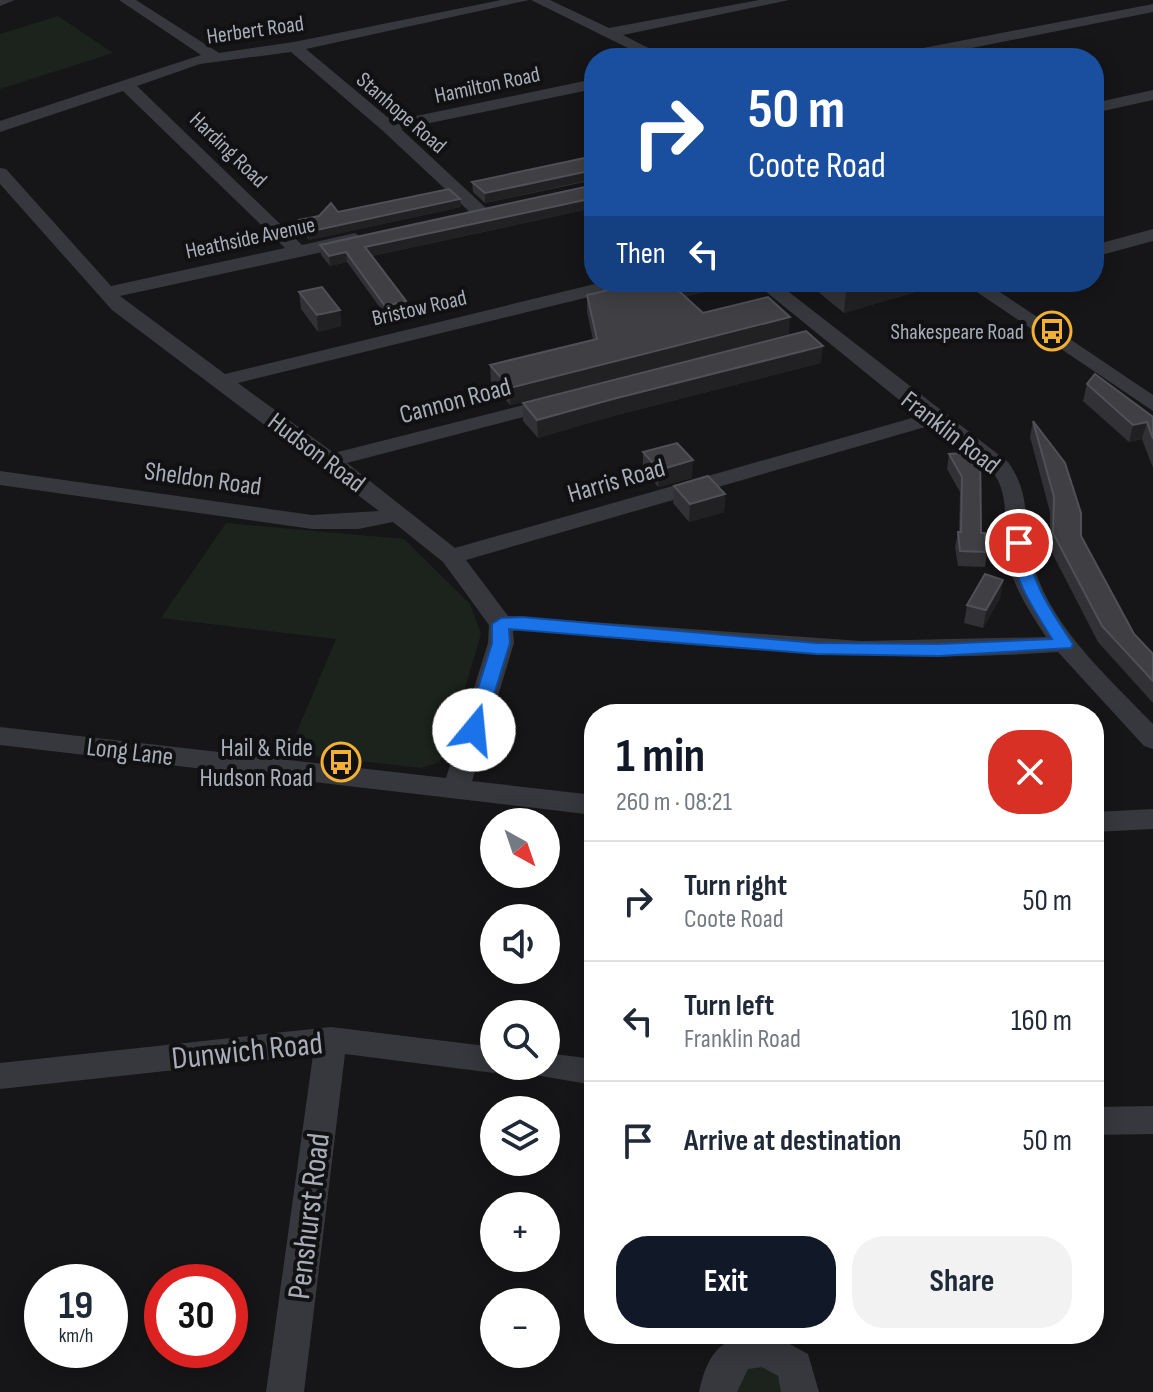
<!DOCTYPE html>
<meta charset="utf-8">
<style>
:root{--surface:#fff;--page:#f2f2f3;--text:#1f2937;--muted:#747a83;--line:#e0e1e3;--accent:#111827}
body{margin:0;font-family:"Sofia Sans Condensed",sans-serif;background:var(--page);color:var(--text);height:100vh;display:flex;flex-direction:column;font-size:30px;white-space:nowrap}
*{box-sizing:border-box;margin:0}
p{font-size:26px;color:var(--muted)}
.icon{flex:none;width:44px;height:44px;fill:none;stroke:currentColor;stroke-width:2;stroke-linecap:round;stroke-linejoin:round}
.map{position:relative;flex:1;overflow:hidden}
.sheet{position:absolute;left:584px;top:704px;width:520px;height:640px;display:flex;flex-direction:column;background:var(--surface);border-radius:32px;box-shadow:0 4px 20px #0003}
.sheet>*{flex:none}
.top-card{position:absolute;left:584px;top:48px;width:520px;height:244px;border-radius:32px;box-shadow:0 4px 20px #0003;background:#1a4fa0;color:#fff;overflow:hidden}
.needle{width:52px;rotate:140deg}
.tools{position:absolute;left:480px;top:808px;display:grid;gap:16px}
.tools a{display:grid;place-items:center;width:80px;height:80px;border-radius:50%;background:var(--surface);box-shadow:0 4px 20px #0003;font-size:40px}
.speed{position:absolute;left:24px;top:1264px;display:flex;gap:16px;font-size:40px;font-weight:700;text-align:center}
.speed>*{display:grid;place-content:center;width:104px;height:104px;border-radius:50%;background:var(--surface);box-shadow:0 4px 20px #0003;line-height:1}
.speed small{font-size:20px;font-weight:400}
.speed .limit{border:12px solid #d22;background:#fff;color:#111}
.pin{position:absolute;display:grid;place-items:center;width:68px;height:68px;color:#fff;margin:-34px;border:4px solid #fff;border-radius:50%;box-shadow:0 2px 8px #0007}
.me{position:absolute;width:88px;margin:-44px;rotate:17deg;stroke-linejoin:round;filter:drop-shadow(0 0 6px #0008)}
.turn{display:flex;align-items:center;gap:28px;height:168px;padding:0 32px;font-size:36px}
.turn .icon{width:104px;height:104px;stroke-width:2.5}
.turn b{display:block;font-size:56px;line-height:68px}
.then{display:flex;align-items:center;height:76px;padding:0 32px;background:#0003;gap:16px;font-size:30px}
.round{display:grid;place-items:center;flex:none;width:84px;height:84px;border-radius:32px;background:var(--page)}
.summary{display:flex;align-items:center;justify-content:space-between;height:136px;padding:0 32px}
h1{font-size:48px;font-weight:700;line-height:60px;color:var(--accent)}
.cta{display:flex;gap:16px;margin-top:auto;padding:16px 32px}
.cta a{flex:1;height:92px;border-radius:32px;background:var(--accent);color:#fff;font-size:32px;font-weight:700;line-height:92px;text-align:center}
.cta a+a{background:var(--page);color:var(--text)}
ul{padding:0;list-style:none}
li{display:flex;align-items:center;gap:24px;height:120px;padding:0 32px;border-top:2px solid var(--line)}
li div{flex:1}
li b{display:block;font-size:30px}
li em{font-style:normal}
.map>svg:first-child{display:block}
.green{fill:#1c231d}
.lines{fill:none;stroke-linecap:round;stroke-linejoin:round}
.minor{fill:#37383d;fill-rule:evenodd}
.wall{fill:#323236}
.shaded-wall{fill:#212124}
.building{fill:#3f3f44;stroke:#4f5156;stroke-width:2}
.route{fill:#1a73e8;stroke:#114b97;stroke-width:2}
.labels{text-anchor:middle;stroke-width:8;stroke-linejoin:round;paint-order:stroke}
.far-street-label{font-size:22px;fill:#a8adb8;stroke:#111113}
.far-poi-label{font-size:22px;fill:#a8adb8;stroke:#111113;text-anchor:end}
.street-label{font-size:26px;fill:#a8adb8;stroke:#111113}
.poi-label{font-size:26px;fill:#a8adb8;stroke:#111113;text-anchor:end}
.near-street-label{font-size:32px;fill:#a8adb8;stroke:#111113}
</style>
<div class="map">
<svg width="1153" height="1392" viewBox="0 0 1153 1392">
<rect width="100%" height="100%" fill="#161618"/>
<path class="green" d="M58,16L113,53L0,89V34Z
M226,523L404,539L470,604L481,634L447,749L439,762L421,768L288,753L336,639L161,618Z
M760,1363L776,1372L784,1392H730L748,1366Z"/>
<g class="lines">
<path class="minor" d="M0,0H15L0,6Z
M119,0H136L219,53L294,42L501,0H529L306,49L392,121L594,79V89L401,129L486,208V216H474L383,131L291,52L200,64L137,86L302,245L355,233L364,239L355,245L120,296L225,374L603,282H637L634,286L238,383L334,453L555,397L562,399L566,403L562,407L347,463L455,548L919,416L754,282H776L1008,462C1035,500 1020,528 1034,568C1055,631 1108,677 1153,724V749L1144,746L1058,652C878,665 701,646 522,630L513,631L514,643L472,781L594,795V815L0,745V727L446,778L488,643L489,625L443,562L393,522L358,529H312L0,485V471L312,515L379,511L112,310L0,184V168L6,169L111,286L285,248L123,91L0,132V121L201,55ZM932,425C953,440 982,453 995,475C1010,499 1003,527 1007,554C1011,585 1030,612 1046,637L861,641L508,616L466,560Z
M531,0H550L609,28L759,0H789L623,35L668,58H648Z
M1153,4V12L921,58H889L897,53Z
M1153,90V100L1094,113V103Z
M1153,229V241L1094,257V245Z
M962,282H985L1153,395V411Z
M1153,809V829L1094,832V812Z
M331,1027L494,1047V1066H507L494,1073L345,1054L304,1392H266L313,1055L0,1089V1063Z
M546,1053L594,1059V1085L535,1075L530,1066H546Z
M1153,1106V1134L1094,1135V1107Z
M771,1334L808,1354L819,1392H781L778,1376L762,1367L748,1369L737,1392H699C709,1346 726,1334 771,1334Z"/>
</g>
<path class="wall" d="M594,156V180L485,203L473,192L472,182Z
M594,185V208L372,256L406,301L407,312L386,316L347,262L330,266L321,255L320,245Z
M461,207L309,240L299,228V220L338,212Z
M670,282H726V286L685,297L703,313L789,334L510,405L491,382L490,365L593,340L587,312V295L615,289V285Z
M806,282H930L929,288L844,313Z
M299,292L340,310L341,326L318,332L301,309Z
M821,363L613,416L538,438L523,421V403Z
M1087,384L1153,417V468L1142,439L1129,442L1083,401Z
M1033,421L1081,536L1134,634L1153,654V703L1098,642L1050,549V512L1030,437Z
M963,443L981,533L987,552L985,567L958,566L955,547L958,532H959L960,492L947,469L949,454L961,453Z
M643,452L692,478L658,487L643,469Z
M674,486L725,494L724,512L689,522L673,503Z
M1003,580L1000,598L983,628L964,623L967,605Z"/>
<path class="shaded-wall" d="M593,170V179L485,203V193Z
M594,198V208L366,257L365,247Z
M460,199L461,207L309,240L308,232Z
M346,252L347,262L330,266L329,256Z
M680,282H726V286L674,300V283Z
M878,282H930L929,288L844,313L846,291Z
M406,301L407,312L386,316L385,306Z
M340,310L341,326L318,332L317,315Z
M790,317L789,334L510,405V388Z
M823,346L821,363L613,416L538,438L537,420L613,399Z
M1147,422L1142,439L1129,442L1133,425Z
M693,460L692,478L658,487L659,470Z
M725,494L724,512L689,522L690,504Z
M1003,580L1000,598L983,628L986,610Z"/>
<path class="building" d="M594,156V170L485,193L472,182Z
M594,185V198L365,247L406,301L385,306L346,252L329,256L320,245Z
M449,189L460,199L308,232L299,220L319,216L331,203L338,212Z
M626,282H669L703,313L768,297L790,317L510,388L490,365L597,339L587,295L618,288L615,285Z
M835,282H878L846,291Z
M322,287L340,310L317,315L299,292Z
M806,331L823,346L613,399L537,420L523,403Z
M1095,374L1153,417V439L1147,422L1133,425L1087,384Z
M1033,421L1065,463L1081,513V536L1134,634L1153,654V681L1102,626L1053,533L1054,497Z
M677,443L693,460L659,470L643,452Z
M963,443L980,445L981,533H985L987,552L960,551L958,532H961L962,477L949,454L963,453Z
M708,476L725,494L690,504L674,486Z
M985,574L1003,580L986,610L967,605Z"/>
<path class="route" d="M1019,538L1027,543C1030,582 1052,612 1073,644L1071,648L939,656L816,654L509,629L510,643L483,730L474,737L465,730L492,643V624L501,618L522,617L816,643L939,644L1052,639C1033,608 1013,580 1011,543Z"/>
<defs>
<g id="bus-ring" transform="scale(2)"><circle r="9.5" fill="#111113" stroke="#f2b134" stroke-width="1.5"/><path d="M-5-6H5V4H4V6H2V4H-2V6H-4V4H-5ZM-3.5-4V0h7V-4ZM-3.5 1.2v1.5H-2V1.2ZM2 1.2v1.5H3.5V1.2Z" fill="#f2b134"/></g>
</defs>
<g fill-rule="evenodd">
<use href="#bus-ring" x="1052" y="331"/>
<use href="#bus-ring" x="341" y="762"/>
</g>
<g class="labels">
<g class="far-street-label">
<text transform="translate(255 29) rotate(-8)" y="8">Herbert Road</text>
<text transform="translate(487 84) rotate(-12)" y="8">Hamilton Road</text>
<text transform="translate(402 112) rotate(41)" y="8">Stanhope Road</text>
<text transform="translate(229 149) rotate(44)" y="8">Harding Road</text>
<text transform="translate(250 237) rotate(-12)" y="8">Heathside Avenue</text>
<text transform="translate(419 307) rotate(-13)" y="8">Bristow Road</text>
</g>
<g class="far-poi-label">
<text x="1024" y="339">Shakespeare Road</text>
</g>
<g class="street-label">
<text transform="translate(455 400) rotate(-15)" y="9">Cannon Road</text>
<text transform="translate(951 432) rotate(38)" y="9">Franklin Road</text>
<text transform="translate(317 452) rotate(37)" y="9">Hudson Road</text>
<text transform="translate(203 478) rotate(8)" y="9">Sheldon Road</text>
<text transform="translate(616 480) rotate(-16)" y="9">Harris Road</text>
<text transform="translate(130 751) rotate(7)" y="9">Long Lane</text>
</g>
<g class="poi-label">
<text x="313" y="756">Hail &amp; Ride<tspan x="313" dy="30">Hudson Road</tspan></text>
</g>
<g class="near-street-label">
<text transform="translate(247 1050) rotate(-6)" y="11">Dunwich Road</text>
<text transform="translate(308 1216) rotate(-83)" y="11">Penshurst Road</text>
</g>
</g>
</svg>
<div class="tools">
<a><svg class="needle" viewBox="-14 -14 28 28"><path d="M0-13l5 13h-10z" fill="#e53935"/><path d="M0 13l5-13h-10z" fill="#747a83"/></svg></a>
<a><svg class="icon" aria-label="sound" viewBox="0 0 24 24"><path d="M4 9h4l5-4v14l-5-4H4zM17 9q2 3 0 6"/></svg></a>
<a><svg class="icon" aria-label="search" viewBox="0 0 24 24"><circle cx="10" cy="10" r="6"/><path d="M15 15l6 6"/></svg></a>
<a><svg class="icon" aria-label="layers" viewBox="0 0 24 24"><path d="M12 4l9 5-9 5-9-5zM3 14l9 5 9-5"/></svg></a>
<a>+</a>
<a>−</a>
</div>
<div class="speed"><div>19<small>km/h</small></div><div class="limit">30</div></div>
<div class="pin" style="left:1019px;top:543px;background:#d93025"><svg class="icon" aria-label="arrive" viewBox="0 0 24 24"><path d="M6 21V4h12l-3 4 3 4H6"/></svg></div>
<svg class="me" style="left:474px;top:730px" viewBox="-20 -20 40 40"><circle r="19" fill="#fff"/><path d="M0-13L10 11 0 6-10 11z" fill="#1a73e8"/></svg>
<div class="top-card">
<div class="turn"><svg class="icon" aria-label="right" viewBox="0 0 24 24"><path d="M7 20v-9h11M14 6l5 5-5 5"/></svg><div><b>50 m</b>Coote Road</div></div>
<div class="then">Then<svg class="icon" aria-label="left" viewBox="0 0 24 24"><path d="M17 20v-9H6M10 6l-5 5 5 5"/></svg></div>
</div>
<section class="sheet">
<div class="summary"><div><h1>1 min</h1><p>260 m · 08:21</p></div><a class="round" style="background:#d93025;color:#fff"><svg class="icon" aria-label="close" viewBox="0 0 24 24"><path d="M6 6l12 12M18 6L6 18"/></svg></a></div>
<ul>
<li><svg class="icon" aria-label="right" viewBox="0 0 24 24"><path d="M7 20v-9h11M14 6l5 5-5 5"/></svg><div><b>Turn right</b><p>Coote Road</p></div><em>50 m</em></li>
<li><svg class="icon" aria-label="left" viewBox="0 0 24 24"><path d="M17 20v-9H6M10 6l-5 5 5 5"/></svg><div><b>Turn left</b><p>Franklin Road</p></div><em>160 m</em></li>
<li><svg class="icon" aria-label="arrive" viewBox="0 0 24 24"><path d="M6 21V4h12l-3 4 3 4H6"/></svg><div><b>Arrive at destination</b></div><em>50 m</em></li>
</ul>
<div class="cta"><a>Exit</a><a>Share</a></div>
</section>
</div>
